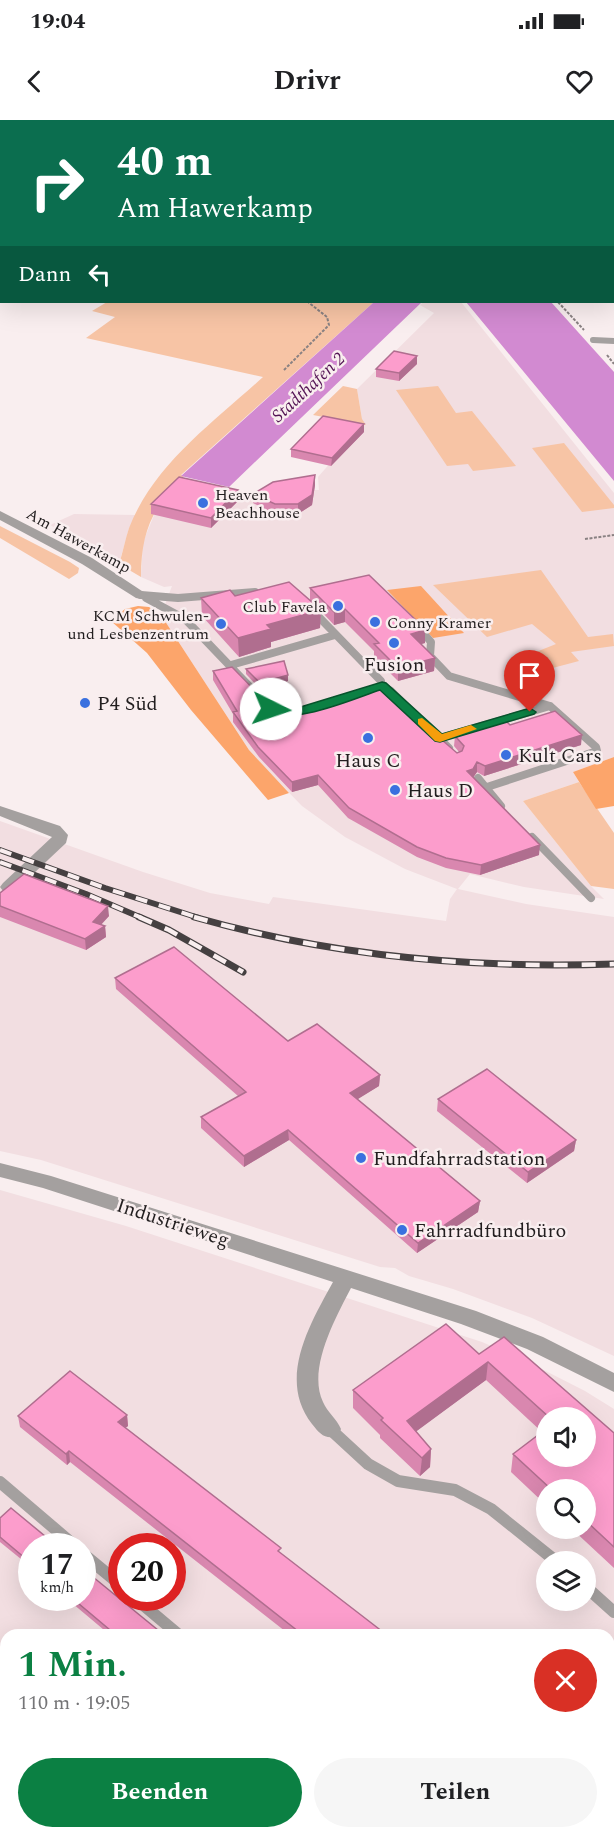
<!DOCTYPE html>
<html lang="de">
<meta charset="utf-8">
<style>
:root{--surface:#fff;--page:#f6f6f6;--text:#202124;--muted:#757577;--accent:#0b8043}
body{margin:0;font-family:Spectral,serif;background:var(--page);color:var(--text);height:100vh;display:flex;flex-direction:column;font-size:22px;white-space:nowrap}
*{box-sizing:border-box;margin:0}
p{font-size:20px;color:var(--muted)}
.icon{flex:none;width:33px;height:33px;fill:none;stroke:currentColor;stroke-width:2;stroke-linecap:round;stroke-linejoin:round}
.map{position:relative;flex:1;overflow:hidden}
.side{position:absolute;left:0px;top:1509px;width:615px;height:210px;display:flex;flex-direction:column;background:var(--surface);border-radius:18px 18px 0 0;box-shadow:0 6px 24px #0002}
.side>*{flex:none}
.guide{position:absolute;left:0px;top:0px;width:615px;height:183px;box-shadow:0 6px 24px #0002;background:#0b6e4f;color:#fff;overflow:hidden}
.fabs{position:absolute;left:536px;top:1287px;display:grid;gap:12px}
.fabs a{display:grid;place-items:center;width:60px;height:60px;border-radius:50%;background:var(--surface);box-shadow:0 6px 24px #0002;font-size:30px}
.speed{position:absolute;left:18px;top:1413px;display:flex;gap:12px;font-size:30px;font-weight:700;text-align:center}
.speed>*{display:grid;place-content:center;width:78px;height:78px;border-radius:50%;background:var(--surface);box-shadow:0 6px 24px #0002;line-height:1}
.speed small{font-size:15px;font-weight:400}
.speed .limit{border:9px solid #d22;background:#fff;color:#111}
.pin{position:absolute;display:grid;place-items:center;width:51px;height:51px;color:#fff;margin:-62px -26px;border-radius:50% 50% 50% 0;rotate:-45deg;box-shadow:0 0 6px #0007}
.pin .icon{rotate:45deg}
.me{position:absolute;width:66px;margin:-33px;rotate:94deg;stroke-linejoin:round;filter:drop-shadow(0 0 4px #0008)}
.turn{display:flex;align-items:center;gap:21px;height:126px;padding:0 18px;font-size:27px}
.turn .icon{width:78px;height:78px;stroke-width:2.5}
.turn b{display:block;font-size:42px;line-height:51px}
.then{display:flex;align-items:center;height:57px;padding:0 18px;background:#0003;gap:12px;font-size:22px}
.round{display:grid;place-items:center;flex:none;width:63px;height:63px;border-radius:32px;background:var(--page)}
.head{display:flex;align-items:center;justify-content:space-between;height:102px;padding:0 18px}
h1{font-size:36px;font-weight:700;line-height:45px;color:var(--accent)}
.cta{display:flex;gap:12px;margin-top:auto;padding:12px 18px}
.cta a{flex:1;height:69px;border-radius:36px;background:var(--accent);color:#fff;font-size:24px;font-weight:700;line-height:69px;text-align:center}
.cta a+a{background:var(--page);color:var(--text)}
.status{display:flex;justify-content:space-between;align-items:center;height:42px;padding:0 30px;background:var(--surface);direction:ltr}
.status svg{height:16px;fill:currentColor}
header{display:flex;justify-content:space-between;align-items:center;height:78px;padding:0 18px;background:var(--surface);font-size:27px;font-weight:700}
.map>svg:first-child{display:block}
.built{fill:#f2dee1;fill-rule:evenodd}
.green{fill:#f7c4a5}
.forest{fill:#fca56b}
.water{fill:#d28ad1}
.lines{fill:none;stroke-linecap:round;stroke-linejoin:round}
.path{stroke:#898182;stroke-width:2;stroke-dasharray:3 1.5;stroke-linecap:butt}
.lane-far2{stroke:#a4a09f;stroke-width:6}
.lane-far1{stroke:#a4a09f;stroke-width:8}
.lane{stroke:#a4a09f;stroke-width:12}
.street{fill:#a4a09f;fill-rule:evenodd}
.secondary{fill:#807978;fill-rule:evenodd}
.rail-far1-casing{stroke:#454041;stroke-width:6}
.rail-casing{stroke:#454041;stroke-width:7}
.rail-far1{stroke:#f9eeef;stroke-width:4;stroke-dasharray:12;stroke-linecap:butt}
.rail{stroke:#f9eeef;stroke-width:4.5;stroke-dasharray:14;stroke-linecap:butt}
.wall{fill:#d987af;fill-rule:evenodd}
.shaded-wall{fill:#b06e8f}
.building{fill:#fc9dcc;stroke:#b06e8f;stroke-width:1.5}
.route{fill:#0b8043;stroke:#07532c;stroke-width:1.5}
.slow{fill:#f59e0b}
.poi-dot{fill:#3a70df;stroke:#f9eeef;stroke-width:2}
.labels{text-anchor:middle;stroke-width:5;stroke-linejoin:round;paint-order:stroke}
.far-poi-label{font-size:16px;fill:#221e1f;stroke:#f9eeef;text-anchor:start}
.far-street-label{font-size:16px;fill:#221e1f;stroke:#f9eeef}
.far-water-label{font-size:18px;font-style:italic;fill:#541455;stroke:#f9eeef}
.poi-label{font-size:20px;fill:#221e1f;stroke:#f9eeef;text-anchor:start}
.street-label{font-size:20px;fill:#221e1f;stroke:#f9eeef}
</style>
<div class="status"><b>19:04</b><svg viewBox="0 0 49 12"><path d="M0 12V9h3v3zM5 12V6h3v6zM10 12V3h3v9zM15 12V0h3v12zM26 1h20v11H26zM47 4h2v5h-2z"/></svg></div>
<header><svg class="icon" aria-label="back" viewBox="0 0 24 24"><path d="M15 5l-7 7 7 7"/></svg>Drivr<svg class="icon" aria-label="heart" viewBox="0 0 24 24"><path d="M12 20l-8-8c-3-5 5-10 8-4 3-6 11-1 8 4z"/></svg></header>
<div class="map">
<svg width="614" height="1719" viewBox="0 0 614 1719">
<rect width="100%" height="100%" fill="#f9eeef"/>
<path class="built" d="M423,182H461L614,373V637L573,652L579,662L523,681L591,766L604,779L524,767L470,754L458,769L526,784L614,797V1236L532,1198L453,1169L409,1156L395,1148L380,1147L41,1040L0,1031V701L143,752L210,773L269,784L273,777L446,801L450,779L457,769L405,749L345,717L302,686L267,650L249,630L161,495L172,466L164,467L141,457L143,422L157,388L230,377H246L282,370H319L318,357L339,333L362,299L357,269L434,193L420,185Z
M74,394L136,395L129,408L119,444L50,405Z
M0,1070L126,1106L482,1222L522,1239L585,1271L614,1289V1719H0ZM546,1298H585V1336H546ZM546,1370H585V1408H546ZM32,1426H82V1478H32ZM122,1426H172V1478H122ZM546,1442H585V1480H546ZM6,1515H609V1713H6Z"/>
<path class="green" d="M107,182H374L181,355L184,356C152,388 141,412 141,457L119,444C123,432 125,420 129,408C154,344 214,302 263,257L86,218L115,197L92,191Z
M343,266L357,269L362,299L366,305L313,295Z
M438,266L456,293L472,291L516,346L473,351L468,344L447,346L396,270Z
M564,323L614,385V388L582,392L532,328Z
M0,406L70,442L79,448L78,453L69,459L0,418Z
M541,450L588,517L613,514L614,526L571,532L579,541L545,550L526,536L556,524L532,504L487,517L433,465Z
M579,662L614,713V769L591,766L523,681Z"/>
<path class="forest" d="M421,466L464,513L433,518L387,470Z
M138,486L149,487L161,495L249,630L289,673L268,680L191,590L147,533L111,501L125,489Z
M614,637V686L596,689L573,652Z"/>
<path class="water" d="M374,182H422L229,367L181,356Z
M466,182H551L614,252V361Z"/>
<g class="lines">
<path class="path" d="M558,182L584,210
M607,235L614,244
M284,250L329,205L327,197L308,182
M585,419L614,415"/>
<path class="lane-far2" d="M593,220L614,221"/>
<path class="lane-far1" d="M141,475L178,478L255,472
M146,478L185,499L271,589L279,593L297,592
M314,492L381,561L382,566L391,571L449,628
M418,507L431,522L430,536L449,556L550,586L596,627L597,631L487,667
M231,545L335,515
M440,618L550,586
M478,658L501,686
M532,717L591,778"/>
<path class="lane" d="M330,1309L368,1344L398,1361L455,1370L491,1389L557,1442
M0,1362L75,1426
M82,1433L122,1466
M585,1466L614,1492
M135,1478L179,1515"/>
<path class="street" d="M112,0H125L111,2Z
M2,42V48L0,49V43Z
M0,391L92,438L148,475L141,479L136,478L82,444L0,400Z
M0,686L60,706L68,715L66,723L15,771H3L0,767L3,763L52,717L0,696Z
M0,1043L51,1056L476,1191L543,1217L614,1253V1272L527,1229L461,1204L351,1168C336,1197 307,1249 323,1282C327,1292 337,1299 341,1309L338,1316C325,1320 320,1314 312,1304C277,1259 310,1204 333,1162L43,1068L0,1057Z"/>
<path class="secondary" d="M0,83H2V89H0Z"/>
<g class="rail-far1-casing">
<path id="rail-far1" d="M0,730L105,768L199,798
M0,742L86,774L142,798"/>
</g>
<g class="rail-casing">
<path id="rail" d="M139,797L169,810L243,852
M194,797C331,836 472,849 614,844"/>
</g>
<use href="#rail-far1" class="rail-far1"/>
<use href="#rail" class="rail"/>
</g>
<path class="wall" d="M417,244L399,261L376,257V249Z
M364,312L331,346L291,337V329Z
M315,355V365L312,385L298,394H275L253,383V374Z
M238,370L239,380L211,408L151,394V384Z
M310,468L425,523L421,524L435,538L434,551L398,561L374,537V531L345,502L334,505L321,491L320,508L271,522V527L239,537L202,496L201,478L235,476L310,481Z
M246,549L288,555V561L260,569L246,554Z
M213,551L275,596L438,621L457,633L459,632L454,626L455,616L510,605L581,625L484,656L477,652L473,658L539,735L480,755L446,748L417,737L348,698L318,665L292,672L259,637L233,602V594L213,560Z
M0,773L109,796L101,805L105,806L106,817L86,830L0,797Z
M115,858L380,955L379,966L357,979L480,1081L478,1092L417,1133L289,1020L244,1047L201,1008V997L238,976L116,869Z
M438,979L576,1020L574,1031L527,1063L437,991Z
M479,1234L614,1313V1448L571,1408H585V1370H546V1385L511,1352L513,1334L542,1312L486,1260L416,1311L431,1329L430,1347L420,1356L380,1318V1315L353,1288V1270ZM546,1298H585L546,1336Z
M127,1295L128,1306L125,1308L382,1515H290L70,1342L67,1345L20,1307L18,1296Z
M0,1398L32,1426V1448L0,1422Z
M66,1478H82L164,1515H110Z"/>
<path class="shaded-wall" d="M67,0H104L98,2H61Z
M2,28V38L0,39V29Z
M2,100V109L0,110V101Z
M417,236V244L399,261V253Z
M364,304V312L331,346L332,338Z
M315,355V365L312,385L298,394V384Z
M238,370L239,380L211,408V398Z
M345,489V502L334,505V492Z
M321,490L320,508L271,522V527L239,537L238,518L267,505Z
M425,510V523L411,527V514Z
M435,538L434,551L398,561V548Z
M288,555V561L260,569V563Z
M582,615L581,625L484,656L485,646Z
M477,642V652L472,659L467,651Z
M318,655V665L292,672V662Z
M540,725L539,735L480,755L481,745Z
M108,786L109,796L94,812L93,802Z
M105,806L106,817L86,830L85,819Z
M380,955L379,966L350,984V973Z
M288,1010L289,1020L244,1047V1036Z
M576,1020L574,1031L527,1063L528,1052Z
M480,1081L478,1092L417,1133L418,1123Z
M488,1242L486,1260L406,1319L407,1301Z
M127,1295L128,1306L119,1313L118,1302Z
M431,1329L430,1347L420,1356L422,1338Z
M69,1331L70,1342L67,1345L66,1334Z"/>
<path class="building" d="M0,0H67L61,2H2V28L0,29Z
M590,0H614V35V2H590Z
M2,90V100L0,101V91Z
M394,231L417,236L399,253L376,249Z
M323,296L364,304L332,338L291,329Z
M315,355L312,375L298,384H275L253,374L273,362Z
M179,357L238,370L211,398L151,384Z
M369,455L424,508L425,510L411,514L435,538L398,548L374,524L379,523L345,489L334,492L310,468Z
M289,462L321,490L267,505L271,509L238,518L201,478L230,470L235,476Z
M284,541L288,555L260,563L246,549Z
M232,547L263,579L275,596L345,578L382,565L438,621L442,620L457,633L462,631L464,626L455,616L505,600L510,605L555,591L582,615L485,646L477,642L473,649L467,651L540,725L481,745L446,738L417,727L349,688L318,655L292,662L258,627L233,592L237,591L213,551Z
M24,754L108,786L93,802L105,806L85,819L0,786V773Z
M174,827L288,921L317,904L380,955L350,973L480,1081L418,1123L288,1010L244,1036L201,997L246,972L115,858Z
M487,949L576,1020L528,1052L438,979Z
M446,1204L479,1234L504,1217L614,1313V1427L585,1400V1370H552L513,1334L546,1309V1336H585V1298H550L488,1242L407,1301L431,1329L422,1338L381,1300L383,1298L353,1270Z
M70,1251L127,1295L118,1302L281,1428L278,1431L383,1512L380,1515H303L69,1331L66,1334L18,1296Z
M11,1388L57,1426H32V1444L0,1417V1398Z
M82,1448L164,1515H116L72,1478H82Z"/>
<path class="route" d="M382,562L386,563L442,614L530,588L536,592L534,594L440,622L435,621L380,570C355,578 286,609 265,589L271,586L281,589H294Z"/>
<path class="slow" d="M422,598L442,614L471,605L477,609L440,622L435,621L418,604V599Z"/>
<g class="poi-dot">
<circle cx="203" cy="383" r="6"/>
<circle cx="338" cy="486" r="6"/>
<circle cx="375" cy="502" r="6"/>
<circle cx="221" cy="504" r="6"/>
<circle cx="394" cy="523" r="6"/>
<circle cx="85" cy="583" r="6"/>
<circle cx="368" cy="618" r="6"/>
<circle cx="506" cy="635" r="6"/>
<circle cx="395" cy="670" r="6"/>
<circle cx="361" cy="1038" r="6"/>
<circle cx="402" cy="1110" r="6"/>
</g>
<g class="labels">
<g class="far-poi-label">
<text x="215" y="380">Heaven<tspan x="215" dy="18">Beachhouse</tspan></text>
<text x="326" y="492" text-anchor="end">Club Favela</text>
<text x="209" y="501" text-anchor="end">KCM Schwulen-<tspan x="209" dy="18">und Lesbenzentrum</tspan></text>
<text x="387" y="508">Conny Kramer</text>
</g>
<g class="far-street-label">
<text transform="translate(79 420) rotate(29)" y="6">Am Hawerkamp</text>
</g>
<g class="far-water-label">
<text transform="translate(308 267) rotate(-43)" y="6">Stadthafen 2</text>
</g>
<g class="poi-label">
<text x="394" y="551" text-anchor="middle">Fusion</text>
<text x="97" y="590">P4 Süd</text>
<text x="518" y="642">Kult Cars</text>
<text x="368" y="647" text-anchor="middle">Haus C</text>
<text x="407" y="677">Haus D</text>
<text x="373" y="1045">Fundfahrradstation</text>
<text x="414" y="1117">Fahrradfundbüro</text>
</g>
<g class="street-label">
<text transform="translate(173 1102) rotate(18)" y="7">Industrieweg</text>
</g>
</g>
</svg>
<div class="fabs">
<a><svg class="icon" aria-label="sound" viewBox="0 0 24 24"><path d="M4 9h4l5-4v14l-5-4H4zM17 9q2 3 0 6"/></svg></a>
<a><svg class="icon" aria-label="search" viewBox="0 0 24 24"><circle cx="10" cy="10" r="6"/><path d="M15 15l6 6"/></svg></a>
<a><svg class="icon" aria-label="layers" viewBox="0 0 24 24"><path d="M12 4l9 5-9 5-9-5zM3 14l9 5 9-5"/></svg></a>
</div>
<div class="speed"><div>17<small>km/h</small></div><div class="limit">20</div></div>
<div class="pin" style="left:530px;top:592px;background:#d93025"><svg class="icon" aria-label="arrive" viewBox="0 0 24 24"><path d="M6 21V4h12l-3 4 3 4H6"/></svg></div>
<svg class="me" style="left:271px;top:589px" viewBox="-20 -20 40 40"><circle r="19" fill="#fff"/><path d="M0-13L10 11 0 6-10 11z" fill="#0b8043"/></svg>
<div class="guide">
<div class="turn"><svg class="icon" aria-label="right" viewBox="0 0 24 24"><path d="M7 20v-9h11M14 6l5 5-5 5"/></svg><div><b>40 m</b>Am Hawerkamp</div></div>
<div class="then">Dann<svg class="icon" aria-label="left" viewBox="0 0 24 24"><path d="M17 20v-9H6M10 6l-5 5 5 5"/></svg></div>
</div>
<section class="side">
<div class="head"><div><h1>1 Min.</h1><p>110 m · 19:05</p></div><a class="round" style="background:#d93025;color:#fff"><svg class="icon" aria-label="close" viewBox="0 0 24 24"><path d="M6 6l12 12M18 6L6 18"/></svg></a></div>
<div class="cta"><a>Beenden</a><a>Teilen</a></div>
</section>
</div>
